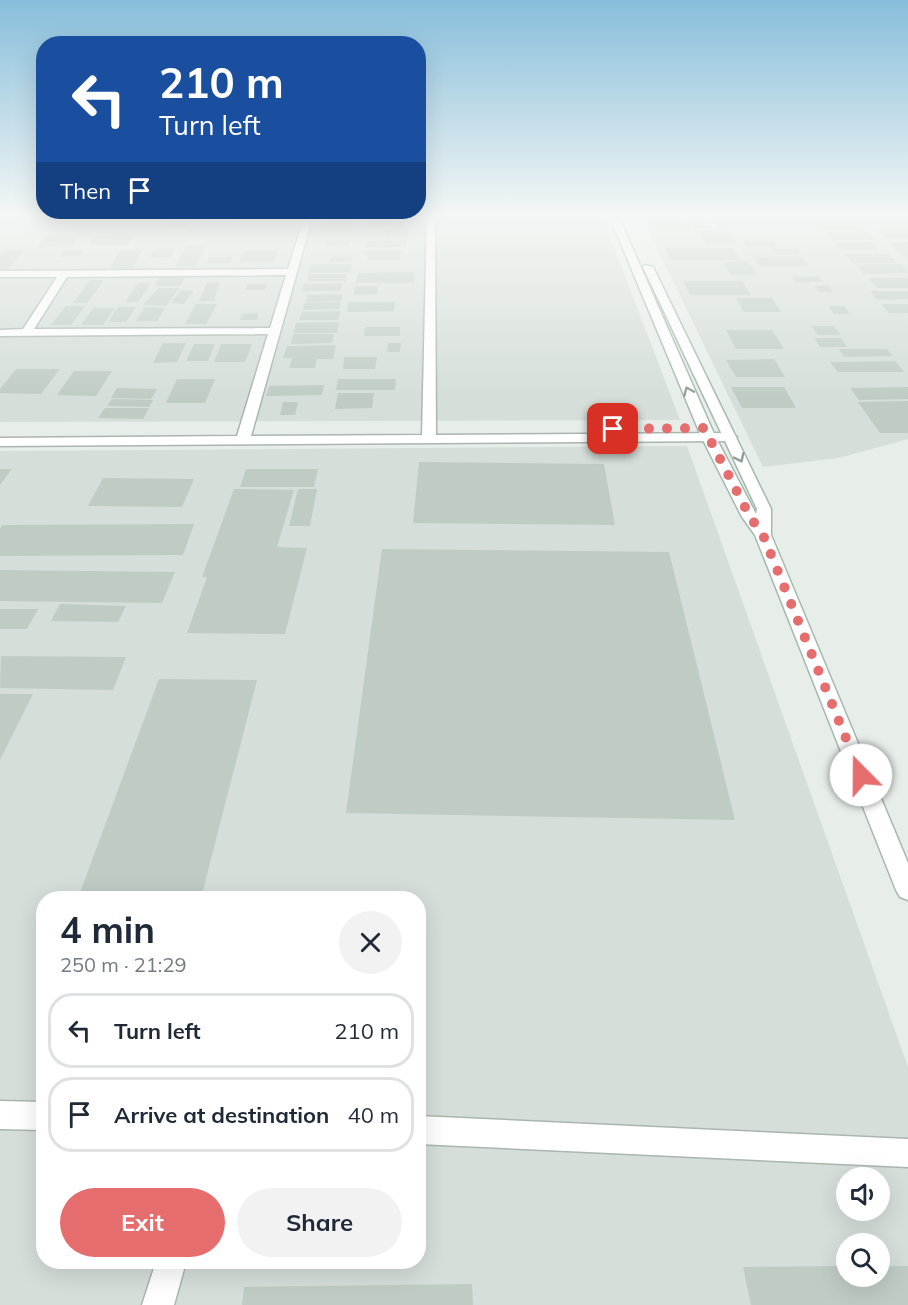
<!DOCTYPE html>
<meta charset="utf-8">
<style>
:root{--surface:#fff;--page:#f2f2f3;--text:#1f2937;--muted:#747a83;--line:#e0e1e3;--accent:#e66d6e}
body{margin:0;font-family:Mulish,sans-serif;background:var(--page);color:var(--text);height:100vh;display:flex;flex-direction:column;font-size:22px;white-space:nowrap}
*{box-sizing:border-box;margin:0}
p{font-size:20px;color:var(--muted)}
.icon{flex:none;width:33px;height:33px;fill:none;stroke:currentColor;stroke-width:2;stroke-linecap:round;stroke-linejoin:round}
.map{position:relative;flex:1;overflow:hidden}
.side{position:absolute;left:36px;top:891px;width:390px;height:378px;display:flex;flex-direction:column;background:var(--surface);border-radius:24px;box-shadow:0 6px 24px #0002}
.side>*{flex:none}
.banner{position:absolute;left:36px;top:36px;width:390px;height:183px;border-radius:24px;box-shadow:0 6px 24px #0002;background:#1a4fa0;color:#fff;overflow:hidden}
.controls{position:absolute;left:836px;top:1167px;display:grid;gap:12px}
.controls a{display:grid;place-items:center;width:54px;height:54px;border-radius:50%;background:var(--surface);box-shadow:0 6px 24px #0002;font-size:30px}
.pin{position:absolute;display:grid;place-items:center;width:51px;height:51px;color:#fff;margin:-26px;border-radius:12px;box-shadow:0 3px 9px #0006}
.me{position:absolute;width:66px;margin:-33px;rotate:338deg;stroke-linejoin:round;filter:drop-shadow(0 0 4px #0008)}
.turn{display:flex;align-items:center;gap:21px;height:126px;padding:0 24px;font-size:27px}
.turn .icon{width:78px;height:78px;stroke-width:2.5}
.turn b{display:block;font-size:42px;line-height:51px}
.then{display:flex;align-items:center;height:57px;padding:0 24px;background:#0003;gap:12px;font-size:22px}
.round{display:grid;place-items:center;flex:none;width:63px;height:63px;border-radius:32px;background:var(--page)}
.headline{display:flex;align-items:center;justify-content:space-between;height:102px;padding:0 24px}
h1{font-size:36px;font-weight:700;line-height:45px}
.primary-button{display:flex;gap:12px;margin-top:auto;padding:12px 24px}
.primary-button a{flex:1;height:69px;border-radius:36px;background:var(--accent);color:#fff;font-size:24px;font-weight:700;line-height:69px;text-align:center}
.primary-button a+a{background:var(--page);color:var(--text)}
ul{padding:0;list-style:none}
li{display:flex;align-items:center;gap:18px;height:75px;margin:0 12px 9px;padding:0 12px;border:3px solid var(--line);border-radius:24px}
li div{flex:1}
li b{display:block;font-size:22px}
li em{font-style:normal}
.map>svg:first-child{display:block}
.built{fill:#d5ded8;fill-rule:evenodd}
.building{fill:#bfccc4}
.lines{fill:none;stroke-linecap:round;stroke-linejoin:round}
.street-casing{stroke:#aab6ae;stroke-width:3}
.secondary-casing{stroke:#a6b9ae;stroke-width:3}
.street{fill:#fff;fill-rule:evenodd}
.secondary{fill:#fff;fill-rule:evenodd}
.oneway{stroke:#939f98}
.route{stroke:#e66d6e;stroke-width:10;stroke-dasharray:0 18}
</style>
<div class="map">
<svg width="908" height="1305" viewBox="0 0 908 1305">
<rect width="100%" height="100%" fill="#e7eee9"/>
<path class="built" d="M0,215H602L680,420L0,422Z
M641,215H908V439L839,458L763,467Z
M687,446L908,1067V1305H0V451ZM44,898H418V1262H44ZM846,1178H879V1210H846ZM846,1244H879V1276H846Z"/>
<path class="building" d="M650,215H683L691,229H658Z
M687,215H704L712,229H695Z
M709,215H727L735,228H717Z
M730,215H767L769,219H733Z
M806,215H853L858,221H810Z
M864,215H908V223L872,224Z
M405,217V227H367V218Z
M323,218H357L356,224H322Z
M772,220L775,224H736L733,221Z
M172,221H191L186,229H167Z
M202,221H233L231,224H200Z
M858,223L864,230H820L814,224Z
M322,226H356L355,232H320Z
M875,226H908V239H888Z
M386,230H408V235L386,236Z
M698,231H729L738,244L706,245Z
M826,232H869L877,240H833Z
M136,234L128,245H87L95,235Z
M78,236L72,246L37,248L43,237Z
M406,239V247L365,248V241Z
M325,240H350L349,246L324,247Z
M743,241H774L778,247H748Z
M834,242H871L879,250H841Z
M889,242H908V260Z
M186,246H206L196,266L175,267Z
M175,248L172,257L150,258L154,249Z
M665,248H733L741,260H671Z
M143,249L133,268H110L120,250Z
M771,249H798L802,254H774Z
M5,250H25L8,269H0V255Z
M64,250H84L80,256L59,257Z
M244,250H278L274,262H239Z
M364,250H402L399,260H367L368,255H363Z
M844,254H889L897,263H853Z
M209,257H233L230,263H206Z
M331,257H352L351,262H329Z
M753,257H802L809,266H760Z
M748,261L757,275H731L723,262Z
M352,264L350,273H308L310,265Z
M901,264L908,273L864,274L856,265Z
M415,272L414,283H356L358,273Z
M308,274H347L346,281H307Z
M819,276L823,282H796L791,277Z
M160,277L185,278L180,286H154Z
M868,278H908V288H877Z
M90,280H104L87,303H73Z
M683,281H742L751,295H690Z
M220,282L214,301H199L207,283Z
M138,283H151L138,302H125Z
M342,283L341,291H302L304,284Z
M247,284H267L265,290H245Z
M828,285L833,292H819L814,286Z
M355,286H378L377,294L354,295Z
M158,288H180L166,306L143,305Z
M181,290L194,291L184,304L171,303Z
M870,291H908V299L877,300Z
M342,294L341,301L306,302L307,295Z
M736,298H772L781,312H744Z
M340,302L339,309L303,310L304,303Z
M348,302H395L394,311L347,312Z
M196,304H217L206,324H185Z
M881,304H908V313H889Z
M66,306H85L71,325H51Z
M829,306H844L850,314H834Z
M118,307H136L126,322H108Z
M145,307L165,308L157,321H136Z
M93,308H115L103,325H81Z
M341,311L338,320H299L302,312Z
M259,313L257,320H240L242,314Z
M339,322L337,333H293L296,323Z
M811,326H834L841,335H818Z
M365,327H400V336H364Z
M726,330H772L784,349H736Z
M293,334H334L332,343L291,344Z
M814,338H841L847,347H820Z
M163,343H186L177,362L153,363Z
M388,343H401L400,352H387Z
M194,344H215L208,361H186Z
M221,344H252L245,362H214Z
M336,345L333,359H317L315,368H289L292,358H283L287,346Z
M839,349H887L893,356L844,357Z
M344,357H377L375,369H343Z
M774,359L785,377H736L726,360Z
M895,361L904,372H838L830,362Z
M16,369H60L41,394L0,393V389Z
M74,371H112L96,396L57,395Z
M177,379H215L205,403H166Z
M338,379H396L395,390H336Z
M324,385L322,395L266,396L269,386Z
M731,387H784L796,408H742Z
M908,387V399L859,400L850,388Z
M117,388L157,389L151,399L111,398Z
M338,393H374L372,408L335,409Z
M112,399L153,400L149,407L107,406Z
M908,401V433H880L858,402Z
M283,402H298L295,415H280Z
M105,408H149L143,419L98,418Z
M419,462L604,464L615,525L413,523Z
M0,469H12L0,485Z
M246,469H318L314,487H240Z
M103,478L194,479L182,507L88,506Z
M234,489L294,490L277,547L307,548L285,634L187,633L207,577H202Z
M298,489H317L310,526H289Z
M194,524L183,555L0,556V529L2,525Z
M382,549L669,552L735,820L346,813Z
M0,570L175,572L162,603L0,601Z
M60,604L126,606L118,622L51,621Z
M0,609H38L27,629H0Z
M1,656L126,657L113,690L0,688Z
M159,679L257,680L201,898H78Z
M0,694H33L0,760Z
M846,1266V1276H879V1266H908V1305H751L743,1267Z
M472,1284L473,1305H242L244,1287Z"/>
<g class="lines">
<g class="street-casing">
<path id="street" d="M305,215H313L251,436L422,435L427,215H435L436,435L730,433L737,437L730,441L0,446V438L237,436L268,334L0,336V330L23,329L57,277H0V271L288,269ZM286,275L270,328L34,329L67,277Z
M0,1101L44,1102V1130L0,1129Z
M418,1116L908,1139V1167L418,1144Z
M156,1262H186L174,1305H142Z"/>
</g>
<g class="secondary-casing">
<path id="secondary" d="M609,215H618L715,436L756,514L757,509L643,267L645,265L653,267L771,509V535L908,863V900L900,897L896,890L755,535L742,517L701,436Z"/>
</g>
<use href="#street" class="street"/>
<use href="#secondary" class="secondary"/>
</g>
<defs><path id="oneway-chevron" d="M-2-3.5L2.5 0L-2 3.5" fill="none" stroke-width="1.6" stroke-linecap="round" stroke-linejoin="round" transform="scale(1.5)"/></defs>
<g class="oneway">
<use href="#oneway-chevron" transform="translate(688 391) rotate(-113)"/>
<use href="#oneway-chevron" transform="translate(740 458) rotate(64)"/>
</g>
<linearGradient id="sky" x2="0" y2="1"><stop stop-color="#87bedb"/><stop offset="0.54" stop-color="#f4f7f5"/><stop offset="1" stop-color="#f4f7f5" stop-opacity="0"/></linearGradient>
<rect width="908" height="398" fill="url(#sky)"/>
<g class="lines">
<path class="route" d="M613,429L704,428L750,517L763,535L861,775"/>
</g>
</svg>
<div class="controls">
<a><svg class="icon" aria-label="sound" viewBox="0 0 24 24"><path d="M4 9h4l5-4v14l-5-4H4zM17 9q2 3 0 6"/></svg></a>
<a><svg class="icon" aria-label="search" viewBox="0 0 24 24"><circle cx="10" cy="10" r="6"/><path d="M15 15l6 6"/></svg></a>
</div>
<div class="pin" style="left:613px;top:429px;background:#d93025"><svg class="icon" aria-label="arrive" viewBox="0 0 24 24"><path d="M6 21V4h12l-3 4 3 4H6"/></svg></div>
<svg class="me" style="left:861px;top:775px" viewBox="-20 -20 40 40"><circle r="19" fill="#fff"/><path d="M0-13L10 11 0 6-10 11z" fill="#e66d6e"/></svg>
<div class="banner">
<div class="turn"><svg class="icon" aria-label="left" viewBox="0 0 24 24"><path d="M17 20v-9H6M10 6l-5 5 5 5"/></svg><div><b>210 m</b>Turn left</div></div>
<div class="then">Then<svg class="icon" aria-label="arrive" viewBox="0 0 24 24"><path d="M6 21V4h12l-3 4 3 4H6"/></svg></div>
</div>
<section class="side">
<div class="headline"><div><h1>4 min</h1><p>250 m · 21:29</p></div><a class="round"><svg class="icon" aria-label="close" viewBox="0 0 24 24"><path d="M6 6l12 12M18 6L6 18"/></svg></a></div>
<ul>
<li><svg class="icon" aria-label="left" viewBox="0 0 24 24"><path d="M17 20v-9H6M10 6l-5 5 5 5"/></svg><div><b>Turn left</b></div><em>210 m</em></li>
<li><svg class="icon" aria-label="arrive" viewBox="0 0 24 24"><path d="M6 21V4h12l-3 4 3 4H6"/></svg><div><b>Arrive at destination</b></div><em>40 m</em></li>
</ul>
<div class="primary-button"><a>Exit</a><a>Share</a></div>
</section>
</div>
